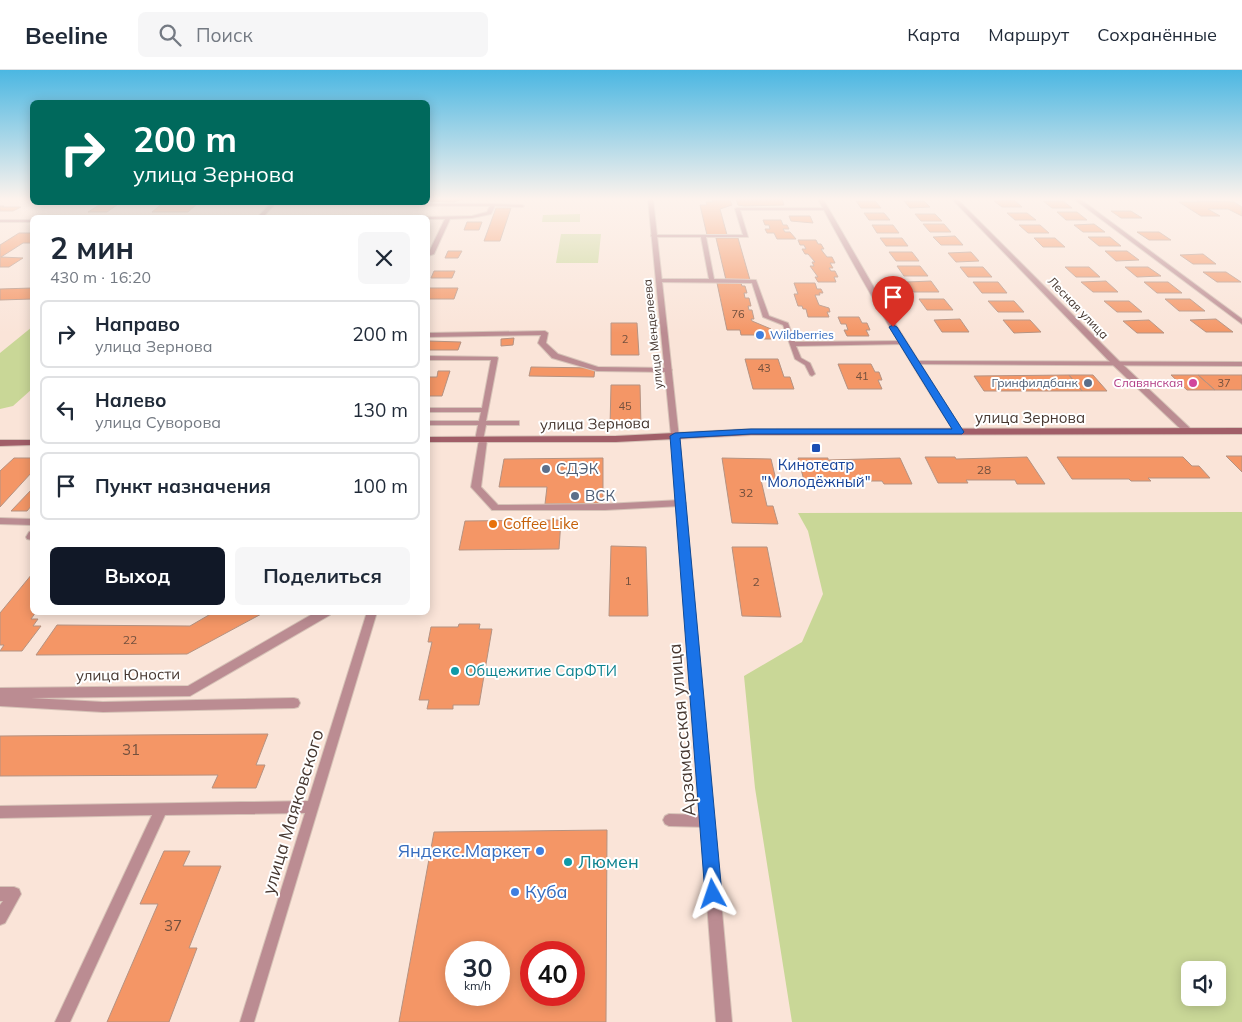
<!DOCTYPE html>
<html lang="ru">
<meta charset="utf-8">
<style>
:root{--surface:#fff;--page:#f6f6f7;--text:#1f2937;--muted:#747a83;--line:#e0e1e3;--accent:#111827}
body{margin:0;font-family:Mulish,sans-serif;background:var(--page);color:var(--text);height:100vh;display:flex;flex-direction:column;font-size:19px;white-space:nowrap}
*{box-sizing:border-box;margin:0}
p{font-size:16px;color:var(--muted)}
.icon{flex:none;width:28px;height:28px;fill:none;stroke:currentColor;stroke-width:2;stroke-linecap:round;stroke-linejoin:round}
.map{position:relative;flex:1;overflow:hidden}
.sheet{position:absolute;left:30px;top:145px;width:400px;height:400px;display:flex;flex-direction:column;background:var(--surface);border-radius:8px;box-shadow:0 2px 12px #0003}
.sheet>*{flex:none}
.top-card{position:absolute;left:30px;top:30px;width:400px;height:105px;border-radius:8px;box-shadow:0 2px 12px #0003;background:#00695c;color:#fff;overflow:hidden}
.buttons{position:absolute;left:1181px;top:891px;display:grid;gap:10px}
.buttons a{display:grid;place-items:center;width:45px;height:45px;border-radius:8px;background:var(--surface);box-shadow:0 2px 12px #0003;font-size:25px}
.speed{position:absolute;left:445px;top:871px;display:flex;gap:10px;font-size:25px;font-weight:700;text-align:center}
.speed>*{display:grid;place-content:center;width:65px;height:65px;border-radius:50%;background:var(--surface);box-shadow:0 2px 12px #0003;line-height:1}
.speed small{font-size:12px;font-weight:400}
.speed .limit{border:8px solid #d22;background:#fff;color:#111}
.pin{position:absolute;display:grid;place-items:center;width:42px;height:42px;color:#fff;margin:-51px -21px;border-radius:50% 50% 50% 0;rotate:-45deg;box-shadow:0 0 5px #0007}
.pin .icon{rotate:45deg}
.me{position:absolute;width:55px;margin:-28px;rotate:355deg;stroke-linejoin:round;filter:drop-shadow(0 0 4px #0008)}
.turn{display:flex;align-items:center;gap:18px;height:105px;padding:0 20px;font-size:22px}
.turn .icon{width:65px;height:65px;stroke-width:2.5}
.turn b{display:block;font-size:35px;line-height:42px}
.round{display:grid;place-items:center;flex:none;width:52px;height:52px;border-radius:8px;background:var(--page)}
.head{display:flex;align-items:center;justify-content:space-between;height:85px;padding:0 20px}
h1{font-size:30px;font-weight:700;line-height:38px}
.action{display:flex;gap:10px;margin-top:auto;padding:10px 20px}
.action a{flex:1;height:58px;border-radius:8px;background:var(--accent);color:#fff;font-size:20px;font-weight:700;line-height:58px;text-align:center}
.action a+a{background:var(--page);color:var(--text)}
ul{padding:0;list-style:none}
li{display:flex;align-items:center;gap:15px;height:68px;margin:0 10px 8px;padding:0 10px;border:2px solid var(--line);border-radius:8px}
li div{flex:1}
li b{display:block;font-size:19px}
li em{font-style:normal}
header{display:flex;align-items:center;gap:30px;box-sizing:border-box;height:70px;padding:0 25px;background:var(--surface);border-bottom:1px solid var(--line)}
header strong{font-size:24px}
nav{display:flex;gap:28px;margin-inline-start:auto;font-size:18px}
.search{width:350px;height:45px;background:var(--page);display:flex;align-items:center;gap:12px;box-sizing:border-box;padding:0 18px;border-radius:8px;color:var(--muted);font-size:19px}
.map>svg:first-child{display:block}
.green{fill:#c9d797;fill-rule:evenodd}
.building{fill:#f49666;stroke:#b59281;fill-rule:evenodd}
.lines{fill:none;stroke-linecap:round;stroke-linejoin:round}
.service-casing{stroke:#d6c2b7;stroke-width:2}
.pedestrian-casing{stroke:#d6c2b7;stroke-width:2}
.minor-casing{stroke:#d6c2b7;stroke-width:2}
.tertiary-casing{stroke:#d6c2b7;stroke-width:2}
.secondary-casing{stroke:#d6c2b7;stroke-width:2}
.service{fill:#bb8c92;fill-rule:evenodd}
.pedestrian{fill:#bb8c92;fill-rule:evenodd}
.minor{fill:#bb8c92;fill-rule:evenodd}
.tertiary{fill:#bb8c92;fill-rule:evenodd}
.secondary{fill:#a15e68;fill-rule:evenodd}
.route{fill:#1a73e8;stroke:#114b97}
.shop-dot{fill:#3f7fe0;stroke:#fff;stroke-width:2}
.service-dot{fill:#5c6f8a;stroke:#fff;stroke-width:2}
.hotel-dot{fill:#d1479c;stroke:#fff;stroke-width:2}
.transit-dot{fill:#1a4fb4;stroke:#fff;stroke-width:2}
.food-dot{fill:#e8710a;stroke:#fff;stroke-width:2}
.culture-dot{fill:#0f9aa8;stroke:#fff;stroke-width:2}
.labels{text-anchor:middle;stroke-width:4;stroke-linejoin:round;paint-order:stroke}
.far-number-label{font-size:11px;fill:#72503e}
.far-street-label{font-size:12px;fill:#473831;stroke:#fff}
.far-shop-label{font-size:12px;fill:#366cbe;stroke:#fff;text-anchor:start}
.far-service-label{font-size:12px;fill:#4e5e75;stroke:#fff;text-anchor:end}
.far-hotel-label{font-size:12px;fill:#b23c85;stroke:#fff;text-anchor:end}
.number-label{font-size:12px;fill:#72503e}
.street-label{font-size:15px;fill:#473831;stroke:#fff}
.transit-label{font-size:15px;fill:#164399;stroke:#fff}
.service-label{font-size:15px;fill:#4e5e75;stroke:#fff;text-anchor:start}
.food-label{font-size:15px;fill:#c56008;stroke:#fff;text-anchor:start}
.culture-label{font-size:15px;fill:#0d838f;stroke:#fff;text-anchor:start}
.near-number-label{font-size:15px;fill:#72503e}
.near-street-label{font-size:18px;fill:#473831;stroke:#fff}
.near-shop-label{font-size:18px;fill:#366cbe;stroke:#fff;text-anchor:end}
.near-culture-label{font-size:18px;fill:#0d838f;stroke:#fff;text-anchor:start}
</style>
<header>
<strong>Beeline</strong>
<div class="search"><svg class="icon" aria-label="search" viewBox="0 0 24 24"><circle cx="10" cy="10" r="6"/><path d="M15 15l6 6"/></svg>Поиск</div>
<nav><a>Карта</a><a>Маршрут</a><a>Сохранённые</a></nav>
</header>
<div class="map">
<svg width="1242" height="952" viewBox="0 0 1242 952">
<rect width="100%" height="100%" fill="#fae4d8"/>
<path class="green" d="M580,144V152H542L543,145Z
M561,164H601L598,193H556Z
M32,257V319L13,336L0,339V283Z
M1242,442V952H792L755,718L744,606L802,572L823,524L808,461L798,443ZM1190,900H1218V928H1190Z"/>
<path class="building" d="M428,129H462L454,132L428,131Z
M736,129H782L784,135L744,136L738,135Z
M712,130H730L732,135L720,139L727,165H707L700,135H707L706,132H713Z
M1014,130L1022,137H1002L994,131Z
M856,131H875L881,138H861Z
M904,131H924L930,137L910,138Z
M1043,131H1063L1072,138H1052Z
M1197,131L1234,132L1242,137V146L1228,139H1208L1220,146H1201L1179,132H1200Z
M40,132H121L107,142H88L101,134L39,133Z
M164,132H199L188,142H152Z
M0,136H4L2,137H21L13,141H0Z
M496,138H511L500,171H484Z
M1111,141H1131L1142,148H1121Z
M1057,142H1077L1087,150H1066Z
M864,143H884L890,150H869Z
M1007,143H1027L1036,150H1015Z
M915,144H935L942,151H921Z
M789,146H810L813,153L791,151Z
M763,150H781L783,155H787L789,159H783L785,162H790L796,169H777L774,163H767L765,159H770L769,155H765Z
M467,152H482L479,160H464Z
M923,154H944L951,162H930Z
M1094,154L1105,162H1083L1074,155Z
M872,155H893L899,163H877Z
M1019,155H1040L1049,163H1028Z
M1137,162H1159L1171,170H1149Z
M19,163H32V173H23L1,187L23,188L9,197H0V175Z
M955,166L963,175H941L933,167Z
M1088,167H1110L1121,176H1099Z
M716,168H738L750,210H726Z
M880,168H902L908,176H886Z
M1034,168H1055L1065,177H1043Z
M798,170H816L818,174H821L824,179H821L823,182L827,187H832L835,193H830L833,198H829L831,201H835L838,207H834L836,212H818L815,207H818L810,196H814L812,192H815L808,184H805L802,179H806L804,175H800Z
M448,181H462L458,188H445Z
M1105,181H1127L1139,190L1116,191Z
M889,182H912L919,191H896Z
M971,182L979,191L956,192L948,183Z
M1203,184L1216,194H1193L1180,185Z
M897,196H920L928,206H904Z
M960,197H983L992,207H968Z
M1065,197H1089L1100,207H1076Z
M1125,197H1148L1161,206L1137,207Z
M434,201H455L452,208H431Z
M1203,202H1226L1241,212H1217Z
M931,211L939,222H914L907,212Z
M1106,211L1118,222H1093L1081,212Z
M973,212H998L1007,223H982Z
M1144,212H1168L1182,223H1157Z
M717,213H741L742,216H745L747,223H744L745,228H749L751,236H748L749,240H752L754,249H751L752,251L771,259L775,269H756L755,265H741L740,260H727Z
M794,213H815L817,219H821L823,223H819L820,225H815L819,235L829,238L830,242H827L829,247H808L806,239H803L802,236H798L794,224H798Z
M32,218V229L0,230V219Z
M428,218H458L454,229H428Z
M919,229H944L953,240H927Z
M1165,229H1190L1205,241H1179Z
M988,231H1014L1024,242H998Z
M1104,231H1129L1142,242H1117Z
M838,247H859L862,253H867L870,260H866L869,266H847L844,260H848L846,254H841Z
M960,249L969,262H942L934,250Z
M1216,249L1233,262H1206L1190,250Z
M1003,250H1030L1041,262L1014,263Z
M1149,250L1164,263H1137L1123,251Z
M611,253H637L639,285H611Z
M514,268L513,275L501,276V269Z
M428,271L461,272L458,280H428Z
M745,289H778L784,307H790L794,319H753Z
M838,294H871L875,302H879L882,310H878L882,319H848Z
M531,297L595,298L594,307L529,306Z
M438,301H450L442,326H428V307H437Z
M1069,305H1093L1107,321H1082Z
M1069,305L1082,321H984L974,306Z
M1171,305H1198L1215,320H1187Z
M1198,305H1242V320H1215Z
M611,315H640L641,357H610Z
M1226,386H1242V402Z
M925,387H955L956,389L1027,387L1045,414H1017L1015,410H966L968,413H938Z
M1057,387H1183L1192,396H1199L1210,408H1148L1151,411H1131L1129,409H1072Z
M14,388H32V402L0,437V401Z
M603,388V433L545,434L547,417H499L504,389Z
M722,388L771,389L776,410H761L767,436H773L778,454L732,453Z
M798,388H828V390L900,388L912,414H884L882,411H834L835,414H805Z
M32,419V435L27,441H11Z
M561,450L559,479L459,480L465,451Z
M611,476L646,477L648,546H609Z
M732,477H767L781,547L742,546Z
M32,504V542H36L31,549H38L33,556H41L22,581H0L4,575H0V543Z
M214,542H265L187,584L36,585L57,555L190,556Z
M459,554H480L479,559H492L479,635H453V639H427L429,630H419L432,572H428L431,557H458Z
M268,664L256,695H265L256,718H212L218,705L0,706V666Z
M607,760L606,952H399L434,762ZM456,882H499V925H456ZM531,882H574V925H531Z
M164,781H190L183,796H221L189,878H197L169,952H107L158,834H140Z"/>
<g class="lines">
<g class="service-casing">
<path id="service" d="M271,133L493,134L522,135L524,136L522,137L495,136L491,144L472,148L450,149L434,184L428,186V183L429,182L445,149H428L426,147L472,146L487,142L490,136L274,135L262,148H257Z
M737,138H825L827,139L825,140H740L748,167H706L714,209L756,210L769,246L788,253L795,272L903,271L905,272V274L796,276L801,288L810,293L815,304L812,306L810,305L805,295L795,289L783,255L763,247L752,213L656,212V210L658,209H709L701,167H653L651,166V165H743L735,139Z
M0,150H32V152H0Z
M428,286L497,287L498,288L486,351H519V355H486L483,370L479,372L475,370L478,355H428V351H479L481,342H428V338H482L491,290H428Z
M914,291L1242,292V296L912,294V292Z
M0,448L32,449V455L0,454Z
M32,461V470L27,469L26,467L29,462Z
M367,542H377L254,952H240L305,743L165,745L70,952H55L152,745L0,748V736L308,731Z
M669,744L707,745L711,747L713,751L711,755L707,757L669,756L665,754L663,750L665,746Z
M0,817H14L19,819L21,824L5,853L0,855V835L3,831H0Z"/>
</g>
<g class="pedestrian-casing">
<path id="pedestrian" d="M316,542H331L330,545L190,626L31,628L103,632L294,628L298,629L300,633L298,637L294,638L103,642L0,636V618L188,616Z"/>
</g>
<g class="minor-casing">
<path id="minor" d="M818,129H823L891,247L963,362L962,364H956C906,288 861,209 818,129Z
M952,129H957L1119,291L1191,359V363H1185L1113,295Z
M1074,129H1080L1242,249V254Z
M545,261L548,263L546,273L558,284L598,297L668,298L672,300L668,302L597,301L552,288L538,273L541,265L428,267V263Z
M483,367L487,370L481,417L498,435L605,434L681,430L686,433L681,436L605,440H492L471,417L479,370Z"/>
</g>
<g class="tertiary-casing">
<path id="tertiary" d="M648,129H653L681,386L732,952H716L673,386Z"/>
</g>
<g class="secondary-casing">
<path id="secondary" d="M1242,358V364L751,365L616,372H428V367L616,366L751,359Z
M0,370H32V375L0,376Z"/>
</g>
<use href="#service" class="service"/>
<use href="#pedestrian" class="pedestrian"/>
<use href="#minor" class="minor"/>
<use href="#tertiary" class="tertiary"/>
<use href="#secondary" class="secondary"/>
</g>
<linearGradient id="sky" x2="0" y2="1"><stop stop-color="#4bb7e2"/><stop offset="0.49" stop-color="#fdf3ed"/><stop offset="1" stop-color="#fdf3ed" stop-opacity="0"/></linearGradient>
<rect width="1242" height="263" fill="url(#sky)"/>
<path class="route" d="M893,255L897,257L964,362L962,364H751L680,368L722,824L719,830L713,833L707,830L705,824L670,366L675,363L751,359H952L889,257Z"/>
<g class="shop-dot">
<circle cx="760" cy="265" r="5"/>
<circle cx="540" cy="781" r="5"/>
<circle cx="515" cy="822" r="5"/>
</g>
<g class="service-dot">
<circle cx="1088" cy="313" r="5"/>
<circle cx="546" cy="399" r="5"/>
<circle cx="575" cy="426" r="5"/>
</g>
<circle class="hotel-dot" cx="1193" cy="313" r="5"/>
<rect class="transit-dot" x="811" y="373" width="10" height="10" rx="2.5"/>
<circle class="food-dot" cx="493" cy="454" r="5"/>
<g class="culture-dot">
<circle cx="455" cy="601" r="5"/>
<circle cx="568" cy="792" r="5"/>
</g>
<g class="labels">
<g class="far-number-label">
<text x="738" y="248">76</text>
<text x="625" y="273">2</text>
<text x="764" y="302">43</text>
<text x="862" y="310">41</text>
<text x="1224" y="317">37</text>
<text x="625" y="340">45</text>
</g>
<g class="far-street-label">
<text transform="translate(1078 238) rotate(46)" y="4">Лесная улица</text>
<text transform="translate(653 264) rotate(-96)" y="4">улица Менделеева</text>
</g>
<g class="far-shop-label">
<text x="770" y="269">Wildberries</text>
</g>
<g class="far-service-label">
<text x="1078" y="317">Гринфилдбанк</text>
</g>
<g class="far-hotel-label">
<text x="1183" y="317">Славянская</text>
</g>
<g class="number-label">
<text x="984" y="404">28</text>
<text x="746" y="427">32</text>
<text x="628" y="515">1</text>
<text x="756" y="516">2</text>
<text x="130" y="574">22</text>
</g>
<g class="street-label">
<text x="1030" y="353">улица Зернова</text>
<text transform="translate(595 354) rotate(-1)" y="5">улица Зернова</text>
<text transform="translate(128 605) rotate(-1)" y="5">улица Юности</text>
</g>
<g class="transit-label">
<text x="816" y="400">Кинотеатр<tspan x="816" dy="17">"Молодёжный"</tspan></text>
</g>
<g class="service-label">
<text x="556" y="404">СДЭК</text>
<text x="585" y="431">ВСК</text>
</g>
<g class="food-label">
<text x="503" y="459">Coffee Like</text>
</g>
<g class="culture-label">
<text x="465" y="606">Общежитие СарФТИ</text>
</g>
<g class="near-number-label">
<text x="131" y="685">31</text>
<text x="173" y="861">37</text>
</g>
<g class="near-street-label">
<text transform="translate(682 660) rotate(-95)" y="6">Арзамасская улица</text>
<text transform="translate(293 742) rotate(-73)" y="6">улица Маяковского</text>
</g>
<g class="near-shop-label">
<text x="530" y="787">Яндекс.Маркет</text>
<text x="525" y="828" text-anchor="start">Куба</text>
</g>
<g class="near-culture-label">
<text x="578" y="798">Люмен</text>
</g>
</g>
</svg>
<div class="buttons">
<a><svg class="icon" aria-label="sound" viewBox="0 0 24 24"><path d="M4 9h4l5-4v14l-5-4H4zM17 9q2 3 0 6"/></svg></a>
</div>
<div class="speed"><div>30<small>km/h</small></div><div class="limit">40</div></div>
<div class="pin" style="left:893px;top:257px;background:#d93025"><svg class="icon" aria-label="arrive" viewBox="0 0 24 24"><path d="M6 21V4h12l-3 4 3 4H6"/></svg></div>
<svg class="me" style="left:713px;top:824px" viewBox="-20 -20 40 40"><path d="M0-17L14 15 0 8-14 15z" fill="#1a73e8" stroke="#fff" stroke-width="4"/></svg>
<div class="top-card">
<div class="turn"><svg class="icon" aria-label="right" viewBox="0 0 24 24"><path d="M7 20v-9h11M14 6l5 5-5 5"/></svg><div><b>200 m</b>улица Зернова</div></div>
</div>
<section class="sheet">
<div class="head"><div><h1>2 мин</h1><p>430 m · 16:20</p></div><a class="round"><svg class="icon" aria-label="close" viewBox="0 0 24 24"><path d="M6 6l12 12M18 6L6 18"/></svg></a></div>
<ul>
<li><svg class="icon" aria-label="right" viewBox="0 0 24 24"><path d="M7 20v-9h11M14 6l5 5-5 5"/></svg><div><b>Направо</b><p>улица Зернова</p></div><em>200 m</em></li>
<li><svg class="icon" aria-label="left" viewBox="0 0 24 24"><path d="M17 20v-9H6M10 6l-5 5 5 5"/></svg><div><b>Налево</b><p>улица Суворова</p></div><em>130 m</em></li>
<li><svg class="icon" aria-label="arrive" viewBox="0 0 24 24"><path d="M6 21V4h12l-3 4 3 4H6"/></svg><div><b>Пункт назначения</b></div><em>100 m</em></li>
</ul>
<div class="action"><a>Выход</a><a>Поделиться</a></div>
</section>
</div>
